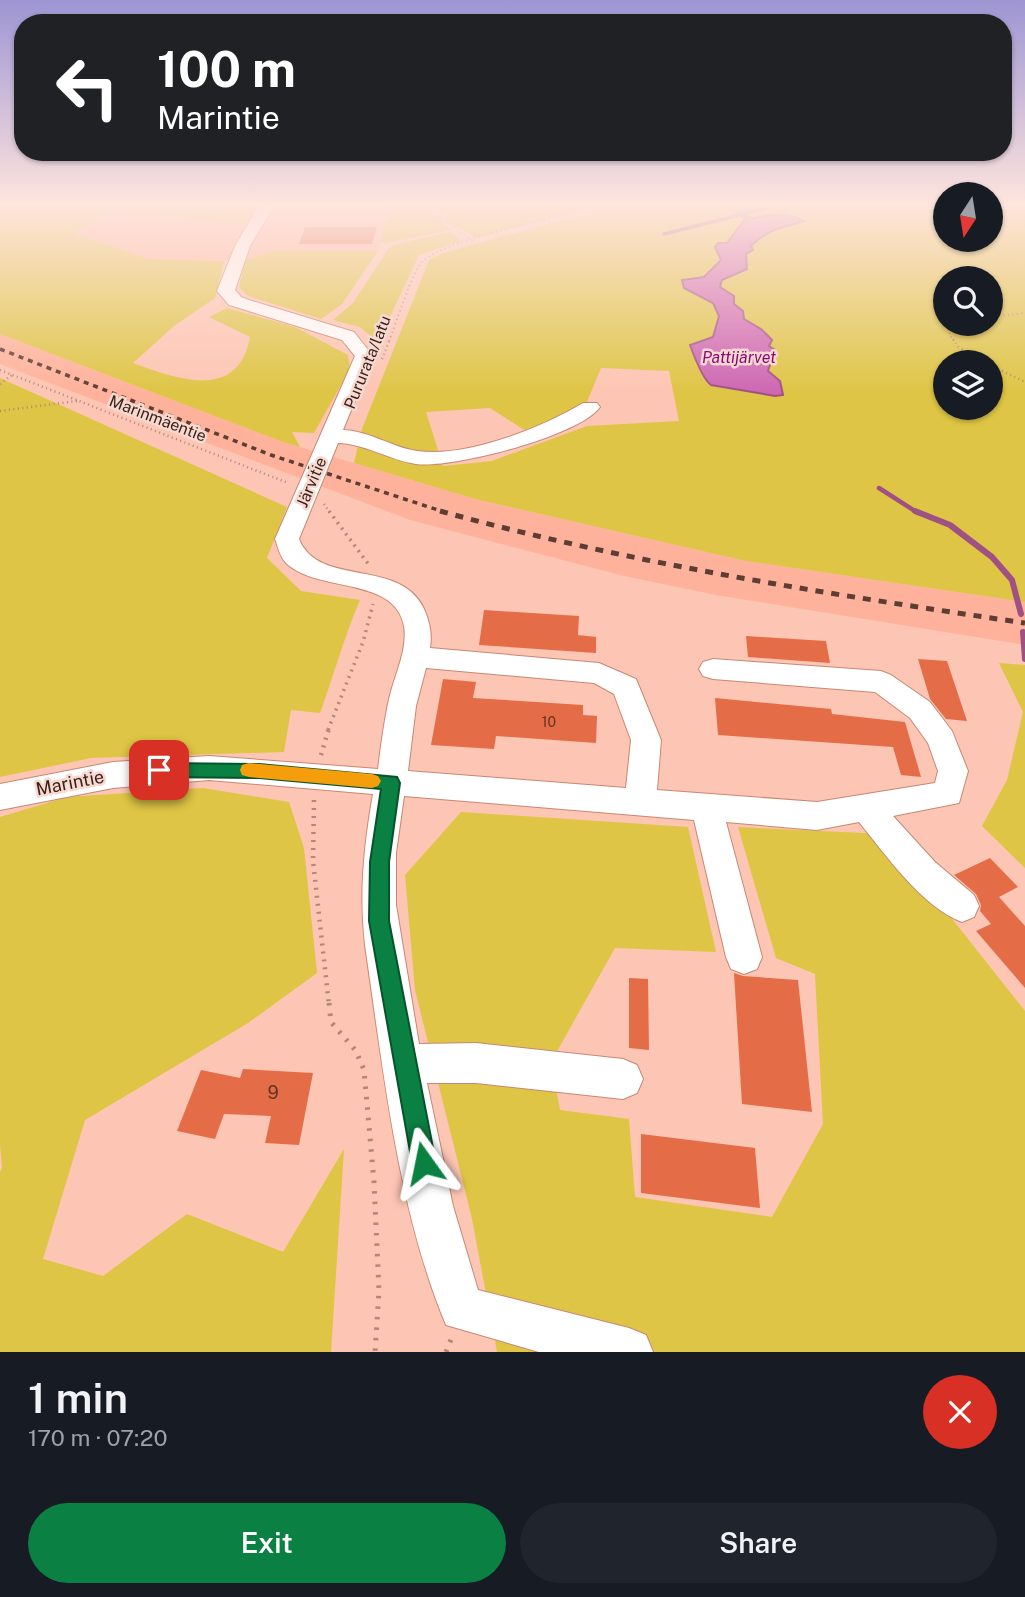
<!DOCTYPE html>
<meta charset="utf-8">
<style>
:root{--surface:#171b24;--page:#20242c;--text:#f1f3f6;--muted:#9ea1a6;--accent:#0b8043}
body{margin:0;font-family:"Public Sans",sans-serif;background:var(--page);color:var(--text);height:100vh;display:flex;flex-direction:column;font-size:26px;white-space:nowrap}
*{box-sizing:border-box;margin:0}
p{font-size:23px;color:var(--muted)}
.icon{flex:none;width:38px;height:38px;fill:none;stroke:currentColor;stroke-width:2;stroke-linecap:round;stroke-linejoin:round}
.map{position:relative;height:1352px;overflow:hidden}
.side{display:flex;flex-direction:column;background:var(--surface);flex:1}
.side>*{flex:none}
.guide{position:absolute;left:14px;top:14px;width:998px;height:147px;border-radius:28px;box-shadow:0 2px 5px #0004;background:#202124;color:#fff;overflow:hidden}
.needle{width:46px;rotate:192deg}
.controls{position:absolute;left:933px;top:182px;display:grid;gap:14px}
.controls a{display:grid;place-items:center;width:70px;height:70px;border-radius:50%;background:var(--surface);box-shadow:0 2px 5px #0004;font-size:35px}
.pin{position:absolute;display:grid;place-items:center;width:60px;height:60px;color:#fff;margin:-30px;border-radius:14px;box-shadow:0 4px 10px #0006}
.me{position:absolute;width:77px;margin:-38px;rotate:348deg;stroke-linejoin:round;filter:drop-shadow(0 0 5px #0008)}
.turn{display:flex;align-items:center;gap:24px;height:147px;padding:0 28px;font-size:32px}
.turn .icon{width:91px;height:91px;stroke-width:2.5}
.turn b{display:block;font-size:49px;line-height:60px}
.round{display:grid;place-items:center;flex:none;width:74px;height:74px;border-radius:37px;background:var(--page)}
.head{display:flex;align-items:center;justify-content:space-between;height:119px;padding:0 28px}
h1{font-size:42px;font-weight:600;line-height:52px}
.cta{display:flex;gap:14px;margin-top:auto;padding:14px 28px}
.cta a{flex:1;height:80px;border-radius:42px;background:var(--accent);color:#fff;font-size:28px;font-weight:600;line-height:80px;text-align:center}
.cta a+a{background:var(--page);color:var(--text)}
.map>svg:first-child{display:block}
.built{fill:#ffb29b}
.green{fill:#dec545;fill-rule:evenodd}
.water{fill:#cd67b3;stroke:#a05184;stroke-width:2}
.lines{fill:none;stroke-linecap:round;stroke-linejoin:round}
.stream-far2{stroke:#a05184;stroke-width:3.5}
.stream-far1{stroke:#a05184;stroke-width:4.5}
.stream{stroke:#a05184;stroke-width:6}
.building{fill:#e46d48}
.minor-casing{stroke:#c88773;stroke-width:2}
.path-far4{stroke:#b38678;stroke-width:2;stroke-dasharray:1 3.5;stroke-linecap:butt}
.path-far3{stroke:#b38678;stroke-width:2.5;stroke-dasharray:1 3.5;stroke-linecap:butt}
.path-far2{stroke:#b38678;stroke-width:3.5;stroke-dasharray:2 5;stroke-linecap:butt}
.path-far1{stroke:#b38678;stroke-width:4.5;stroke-dasharray:2 6;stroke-linecap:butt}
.path{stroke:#b38678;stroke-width:5;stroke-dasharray:2.5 8;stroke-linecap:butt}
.minor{fill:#fff;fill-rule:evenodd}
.rail-far1{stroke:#5d3d34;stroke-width:3.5;stroke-dasharray:5 5;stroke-linecap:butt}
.rail{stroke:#5d3d34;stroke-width:5;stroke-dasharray:8 8;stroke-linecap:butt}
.route{fill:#0b8043;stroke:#07532c;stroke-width:2}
.slow{fill:#f59e0b}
.labels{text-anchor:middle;stroke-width:5;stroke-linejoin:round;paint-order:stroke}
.number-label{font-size:14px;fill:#633223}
.far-water-label{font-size:16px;font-style:italic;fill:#8c0675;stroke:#f6d9d0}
.far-street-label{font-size:16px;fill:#381e17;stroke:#f6d9d0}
.street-label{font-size:18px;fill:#381e17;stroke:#f6d9d0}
.near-number-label{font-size:18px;fill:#633223}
</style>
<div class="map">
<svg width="1025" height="1352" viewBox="0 0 1025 1352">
<rect width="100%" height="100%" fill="#fdc5b3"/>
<path class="built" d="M260,204H392L378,251H272L245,261L149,259L74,233L113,209L245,225Z
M0,334L283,442L475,499L746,561L1025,602V645L716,595L624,576L410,520L0,364Z"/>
<path class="green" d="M0,204H260L245,225L113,209L74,233L149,259L224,261L215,298L174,326L133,363C177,379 238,402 250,337L209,317L227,308L295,327L348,355L350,369L314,433L292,432L300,447L283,442L0,334Z
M392,204H430L429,207L450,230L386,243L380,242Z
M437,204H601L476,238L446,220Z
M621,204H945V240H990L991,204H1025V602L746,561L475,499L354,463L362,429L429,260L443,253ZM739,212H745L743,216C762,224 783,209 803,221C784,229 767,230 751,247L753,250L746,254V269L722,281L720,287L734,296V304L743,311L744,319L761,329L772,340L769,345L775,350L768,371L780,382L782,395L775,396L712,385C703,379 694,356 690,346L713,337L719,316L713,303L684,288L682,281L704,277L721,260L715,246L718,243H727L745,219L740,216ZM945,278H990V324H945ZM945,362H990V408H945ZM601,368L669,371L679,421L587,426L492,461L443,466L426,412L490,408L526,431L584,409Z
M449,232L462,241L419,255L378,342L360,327L333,320L353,303L389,248L397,244Z
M272,251H378L342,304L321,319L248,296L239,287L245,261Z
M0,378L287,507L267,558L301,591L360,600C344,637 334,675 320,713L291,710L284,752L91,758L0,777Z
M999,663L1025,665V868L982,826L1007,780L1023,712Z
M203,788L289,802L304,848L317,973L248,1023L85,1120L43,1259L103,1276L187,1214L283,1252L344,1149L331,1352H0V1172L2,1168L0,1145V817L67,797Z
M461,812L688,827L716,952L615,948L551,1062L560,1110L629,1119L635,1197L772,1217L823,1124L815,974L776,958L738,827L885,834L1025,1011V1352H497L472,1219L415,990L405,875Z"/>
<path class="water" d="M738,212H748L743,215C754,221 760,216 771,215C780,213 797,217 804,221C784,227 766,230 751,246L753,250L746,254L747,269L722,280L720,287L734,296V304L743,311L744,319L761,329L772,340L769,346L775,350L768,371L780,381L783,395L775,396L711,385C703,379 694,356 690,345L713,337L719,316L713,303L684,288L682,280L704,277L721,260L715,247L718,243H727L745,219Z"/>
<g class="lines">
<path class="stream-far2" d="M664,234L782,204"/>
<path class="stream-far1" d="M879,488L918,513"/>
<path class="stream" d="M915,511L950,525L992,557L1012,580L1021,614
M1023,632L1025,659"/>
</g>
<path class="building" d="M305,227H377L372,244H299Z
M484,610L579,616L578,635L596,637V653L479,645Z
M746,636L826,641L830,663L748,657Z
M918,659L947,661L967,721L946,719L930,699Z
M443,679L476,682L473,698L583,705V715L597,716L596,743L496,736L494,749L431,745Z
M715,698L831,709L832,714L905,722L921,777L901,775L893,747L718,735Z
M990,858L1018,887L999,897L1025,926V988L976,931L991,924L980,911L981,905L976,894L954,875Z
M734,973L743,976L798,980L812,1112L742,1104Z
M629,978L648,979L649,1050L629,1048Z
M243,1069L313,1073L299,1145L265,1143L271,1116L224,1114L215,1139L177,1131L201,1070L240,1078Z
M641,1134L755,1148L760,1208L641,1193Z"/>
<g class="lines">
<g class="minor-casing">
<path id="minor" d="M260,204H275L250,246L235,290L241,297L252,301L354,332L373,356L343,430C370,431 391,447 417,451C466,458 541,428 583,403H597L600,407C580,436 451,469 416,464C389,460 366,444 338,443L299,539C319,589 402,556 425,611C430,624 432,634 430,648L599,663L636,679L661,740L657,790L817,802L935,783L938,771L928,743L910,718L875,692L713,679L703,676L699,669L703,662L713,659L881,671L891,675L930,702L952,731L968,771L959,803L893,816L935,862L974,895L979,906L974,917L962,922C922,907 886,855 859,822L817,830L726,822L762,957L757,969L744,974L731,969L726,957L694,820L404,796L396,853V905L419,1044L476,1043L623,1059L637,1065L643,1079L637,1093L623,1099L476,1083H427L453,1206L478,1290L629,1328L646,1335L653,1352H539L446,1325C398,1211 383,1068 365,945C359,893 364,845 373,794L209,780L113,788L0,810V784L113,762L209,756L378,769C381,745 384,722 389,699C394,676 408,650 404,626C395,576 317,593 286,563C280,557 278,547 275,539L355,356L342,340L229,305L217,291L235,246ZM426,668L594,683L614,694L631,740L626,788L408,771L416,706Z"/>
</g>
<path class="path-far4" d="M433,204L440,217L473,241
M990,317L1025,313
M389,341C396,324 412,272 422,262C449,236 570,216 611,204
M954,341L949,334L958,324"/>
<path class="path-far3" d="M953,339L958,347L986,362
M382,359L390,339
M990,365L1025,382
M0,370L288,483
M0,384L12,375
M0,411L77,401
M324,504L330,513"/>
<path class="path-far2" d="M329,511L369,565
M328,730L363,642L373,604"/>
<path class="path-far1" d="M321,755L329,728
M314,800L313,861L329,1005"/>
<path class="path" d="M329,1003L331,1022L356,1051L364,1070L374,1182L379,1291L375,1352
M446,1352L452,1337"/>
<use href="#minor" class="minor"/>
<path class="rail-far1" d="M0,349L271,455L447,513"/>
<path class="rail" d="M440,511C632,564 828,594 1025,623"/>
</g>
<linearGradient id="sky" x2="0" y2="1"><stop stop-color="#9d95d3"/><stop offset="0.52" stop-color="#fee5dd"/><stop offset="1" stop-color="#fee5dd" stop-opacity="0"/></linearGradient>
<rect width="1025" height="393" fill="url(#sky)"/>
<path class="route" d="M159,763L259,764L397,777L400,783L389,862V921L436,1163L432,1171L424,1175L416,1171L412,1163L369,921L370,862L381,789L259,778L159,777L152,775L150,770L152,765Z"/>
<path class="slow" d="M249,763L372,774L378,776L381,781L378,786L372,788L249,777L242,775L240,770L242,765Z"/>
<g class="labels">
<g class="number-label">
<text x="549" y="727">10</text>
</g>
<g class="far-water-label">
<text x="739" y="363">Pattijärvet</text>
</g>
<g class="far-street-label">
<text transform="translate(367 362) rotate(-68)" y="6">Pururata/latu</text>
<text transform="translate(158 418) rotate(21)" y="6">Marinmäentie</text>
<text transform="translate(311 482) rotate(-67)" y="6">Järvitie</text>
</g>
<g class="street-label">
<text transform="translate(70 783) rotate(-11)" y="6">Marintie</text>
</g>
<g class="near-number-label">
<text x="273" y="1099">9</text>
</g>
</g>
</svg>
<div class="controls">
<a><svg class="needle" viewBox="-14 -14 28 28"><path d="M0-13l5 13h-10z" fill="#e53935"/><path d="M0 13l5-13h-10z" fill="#9ea1a6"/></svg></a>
<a><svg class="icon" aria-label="search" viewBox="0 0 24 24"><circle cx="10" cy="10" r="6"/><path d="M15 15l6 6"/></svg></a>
<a><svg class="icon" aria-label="layers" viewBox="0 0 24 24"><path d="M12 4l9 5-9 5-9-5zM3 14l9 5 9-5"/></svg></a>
</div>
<div class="pin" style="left:159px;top:770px;background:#d93025"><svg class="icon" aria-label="arrive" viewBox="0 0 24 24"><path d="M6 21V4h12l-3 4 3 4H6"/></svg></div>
<svg class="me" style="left:424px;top:1163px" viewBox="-20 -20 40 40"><path d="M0-17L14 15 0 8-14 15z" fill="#0b8043" stroke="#fff" stroke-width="4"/></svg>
<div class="guide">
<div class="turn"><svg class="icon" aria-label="left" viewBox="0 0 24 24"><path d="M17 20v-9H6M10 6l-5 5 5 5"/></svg><div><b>100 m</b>Marintie</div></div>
</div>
</div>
<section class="side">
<div class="head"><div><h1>1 min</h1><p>170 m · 07:20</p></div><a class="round" style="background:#d93025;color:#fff"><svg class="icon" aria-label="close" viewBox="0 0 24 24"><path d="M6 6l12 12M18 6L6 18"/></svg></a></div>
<div class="cta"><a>Exit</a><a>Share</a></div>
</section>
